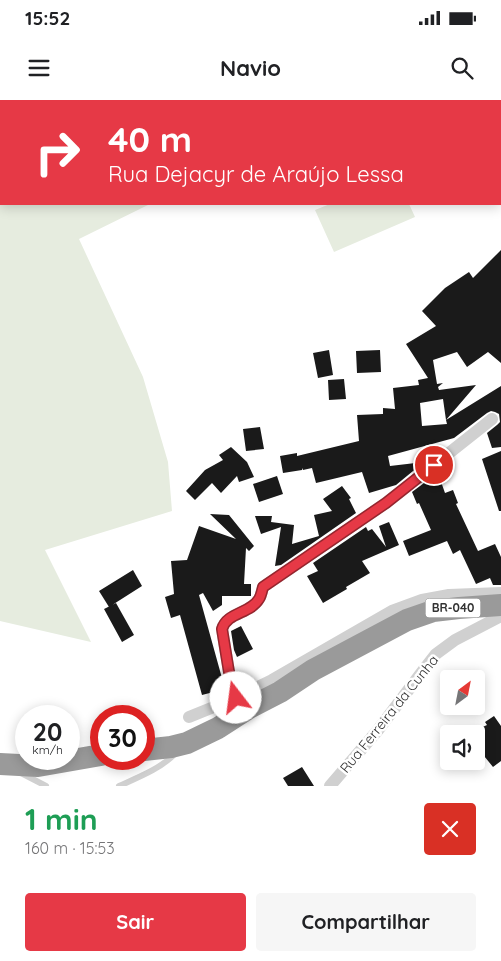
<!DOCTYPE html>
<html lang="pt">
<meta charset="utf-8">
<style>
:root{--surface:#fff;--page:#f6f6f6;--text:#202124;--muted:#757577;--accent:#e63946}
body{margin:0;font-family:Quicksand,sans-serif;background:var(--page);color:var(--text);height:100vh;display:flex;flex-direction:column;font-size:19px;white-space:nowrap}
*{box-sizing:border-box;margin:0}
p{font-size:16px;color:var(--muted)}
.icon{flex:none;width:28px;height:28px;fill:none;stroke:currentColor;stroke-width:2;stroke-linecap:round;stroke-linejoin:round}
.map{position:relative;height:686px;overflow:hidden}
.details{display:flex;flex-direction:column;background:var(--surface);flex:1}
.details>*{flex:none}
.top-card{position:absolute;left:0px;top:0px;width:501px;height:105px;box-shadow:0 2px 12px #0003;background:#e63946;color:#fff;overflow:hidden}
.needle{width:32px;rotate:32deg}
.fabs{position:absolute;left:440px;top:570px;display:grid;gap:10px}
.fabs a{display:grid;place-items:center;width:45px;height:45px;border-radius:5px;background:var(--surface);box-shadow:0 2px 12px #0003;font-size:25px}
.speed{position:absolute;left:15px;top:605px;display:flex;gap:10px;font-size:25px;font-weight:700;text-align:center}
.speed>*{display:grid;place-content:center;width:65px;height:65px;border-radius:50%;background:var(--surface);box-shadow:0 2px 12px #0003;line-height:1}
.speed small{font-size:12px;font-weight:400}
.speed .limit{border:8px solid #d22;background:#fff;color:#111}
.pin{position:absolute;display:grid;place-items:center;width:42px;height:42px;color:#fff;margin:-21px;border:2px solid #fff;border-radius:50%;box-shadow:0 1px 5px #0007}
.me{position:absolute;width:55px;margin:-28px;rotate:345deg;stroke-linejoin:round;filter:drop-shadow(0 0 4px #0008)}
.turn{display:flex;align-items:center;gap:18px;height:105px;padding:0 25px;font-size:22px}
.turn .icon{width:65px;height:65px;stroke-width:2.5}
.turn b{display:block;font-size:35px;line-height:42px}
.round{display:grid;place-items:center;flex:none;width:52px;height:52px;border-radius:5px;background:var(--page)}
.headline{display:flex;align-items:center;justify-content:space-between;height:85px;padding:0 25px}
h1{font-size:30px;font-weight:700;line-height:38px;color:#1e9e55}
.action{display:flex;gap:10px;margin-top:auto;padding:10px 25px}
.action a{flex:1;height:58px;border-radius:5px;background:var(--accent);color:#fff;font-size:20px;font-weight:700;line-height:58px;text-align:center}
.action a+a{background:var(--page);color:var(--text)}
.status{display:flex;justify-content:space-between;align-items:center;height:35px;padding:0 25px;background:var(--surface);direction:ltr}
.status svg{height:14px;fill:currentColor}
header{display:flex;justify-content:space-between;align-items:center;height:65px;padding:0 25px;background:var(--surface);font-size:22px;font-weight:700}
.map>svg:first-child{display:block}
.green{fill:#e6ecdf}
.building{fill:#1a1a1a}
.lines{fill:none;stroke-linecap:round;stroke-linejoin:round}
.service{stroke:#d0d0d0;stroke-width:6}
.minor{stroke:#d0d0d0;stroke-width:12}
.motorway{stroke:#9a9a9a;stroke-width:22}
.route-casing{stroke:#96252e;stroke-width:12}
.route{stroke:#e63946;stroke-width:9}
.labels{text-anchor:middle;stroke-width:5;stroke-linejoin:round;paint-order:stroke}
.shield{fill:#fff;stroke:#707070;stroke-width:1}
.shield-label{font-size:12px;font-weight:bold;fill:#333}
.street-label{font-size:14px;fill:#333;stroke:#fff}
</style>
<div class="status"><b>15:52</b><svg viewBox="0 0 49 12"><path d="M0 12V9h3v3zM5 12V6h3v6zM10 12V3h3v9zM15 12V0h3v12zM26 1h20v11H26zM47 4h2v5h-2z"/></svg></div>
<header><svg class="icon" aria-label="menu" viewBox="0 0 24 24"><path d="M4 6h16M4 12h16M4 18h16"/></svg>Navio<svg class="icon" aria-label="search" viewBox="0 0 24 24"><circle cx="10" cy="10" r="6"/><path d="M15 15l6 6"/></svg></header>
<div class="map">
<svg width="501" height="686" viewBox="0 0 501 686">
<rect width="100%" height="100%" fill="#fff"/>
<path class="green" d="M0,0H305V1H1V104H150L79,139L143,277L168,362L172,411L45,450L91,542L0,521Z
M330,104H409L415,117L334,152L315,110Z"/>
<path class="building" d="M501,150V263L488,252L467,267L457,252L433,260L437,284L443,283L438,287L439,290L476,285L446,320L443,299L420,303L422,326L447,324L446,320L501,286V347L492,348L487,333L497,325L500,322L499,314L495,312L491,311L487,313L454,338L388,356L390,366L424,362L396,385L369,393L362,372L316,383L312,368L303,370L302,368V370L283,373L280,356L297,353V356L359,341L357,315L383,314V308L395,309L393,288L419,285L418,280L428,278L406,244L436,226L422,211L445,188L469,172L473,178Z
M329,250L333,275L318,278L313,253Z
M380,250L381,272L357,273L356,251Z
M344,279L346,299L329,300L328,280Z
M260,327L264,349L246,351L243,329Z
M231,347L247,362L254,377L239,382L237,376L221,393L212,383L195,400L186,391L205,370L223,360L219,355Z
M501,351V411H499L482,359Z
M277,376L283,394L259,402L253,384Z
M439,376L445,393L453,390L458,403L456,404L478,451L495,444L501,457V485H493L490,478L476,484L460,450L453,454L447,441L409,456L403,441L431,430L419,403L417,404L412,392L428,380Z
M342,386L351,398L349,399L356,413L281,465L275,466L281,427L261,434L255,416H272L271,422L294,425L292,444L319,436L314,415L332,411L323,399Z
M210,414L229,415L254,446L249,451L246,448L244,484H251V496H222V505L213,511L203,493L199,495L225,589L202,595L180,515L171,518L165,497L174,494L171,461L187,460L199,426L236,439Z
M389,422L399,445L362,461L370,473L346,487L347,489L323,503L307,476L318,471L313,463L366,427L368,431L372,429L386,447L379,426Z
M133,470L142,486L109,507L99,491Z
M116,503L134,535L122,542L104,509Z
M241,526L253,549L237,557L234,550L231,531Z
M494,616L501,626V661L493,667L476,646V630L487,625L485,622Z
M302,667L314,686H288L283,678Z"/>
<g class="lines">
<path class="service" d="M21,673L46,686
M119,686C139,677 160,669 176,653"/>
<path class="minor" d="M236,598L229,572L222,529C227,512 250,514 259,499C261,496 262,491 263,487L386,403L492,319
M189,617L236,598L272,580L392,511L422,500L449,495L501,493
M330,686L378,630L422,572L436,554L455,540L501,516"/>
<path class="motorway" d="M144,650L171,647L187,643L218,628L249,608L280,592L313,570L407,520L433,511L459,508L501,505
M0,664L38,666L101,655"/>
</g>
<g class="lines">
<g class="route-casing">
<path id="route" d="M236,598L229,572L222,529C227,512 250,514 259,499C261,496 262,491 263,487L386,403L434,365"/>
</g>
<use href="#route" class="route"/>
</g>
<g class="labels">
<rect class="shield" x="425.5" y="498.5" width="55" height="19" rx="4"/>
<g class="shield-label">
<text x="453" y="512">BR-040</text>
</g>
<g class="street-label">
<text transform="translate(389 614) rotate(-51)" y="5">Rua Ferreira da Cunha</text>
</g>
</g>
</svg>
<div class="fabs">
<a><svg class="needle" viewBox="-14 -14 28 28"><path d="M0-13l5 13h-10z" fill="#e53935"/><path d="M0 13l5-13h-10z" fill="#757577"/></svg></a>
<a><svg class="icon" aria-label="sound" viewBox="0 0 24 24"><path d="M4 9h4l5-4v14l-5-4H4zM17 9q2 3 0 6"/></svg></a>
</div>
<div class="speed"><div>20<small>km/h</small></div><div class="limit">30</div></div>
<div class="pin" style="left:434px;top:365px;background:#d93025"><svg class="icon" aria-label="arrive" viewBox="0 0 24 24"><path d="M6 21V4h12l-3 4 3 4H6"/></svg></div>
<svg class="me" style="left:236px;top:598px" viewBox="-20 -20 40 40"><circle r="19" fill="#fff"/><path d="M0-13L10 11 0 6-10 11z" fill="#e63946"/></svg>
<div class="top-card">
<div class="turn"><svg class="icon" aria-label="right" viewBox="0 0 24 24"><path d="M7 20v-9h11M14 6l5 5-5 5"/></svg><div><b>40 m</b>Rua Dejacyr de Araújo Lessa</div></div>
</div>
</div>
<section class="details">
<div class="headline"><div><h1>1 min</h1><p>160 m · 15:53</p></div><a class="round" style="background:#d93025;color:#fff"><svg class="icon" aria-label="close" viewBox="0 0 24 24"><path d="M6 6l12 12M18 6L6 18"/></svg></a></div>
<div class="action"><a>Sair</a><a>Compartilhar</a></div>
</section>
